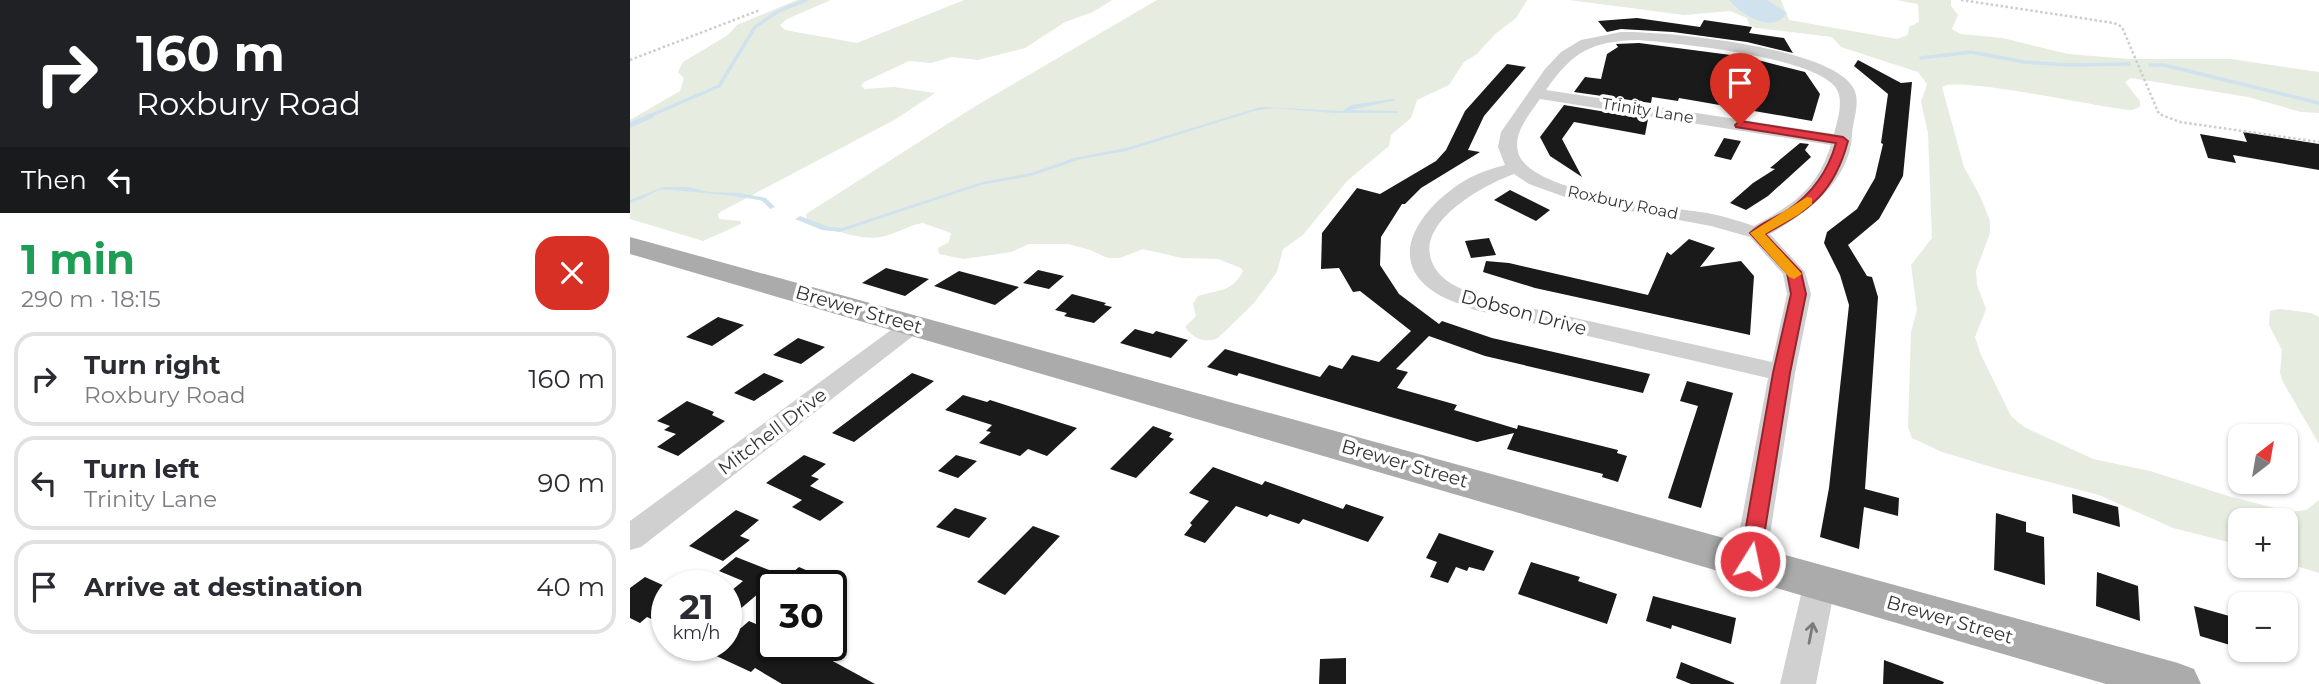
<!DOCTYPE html>
<meta charset="utf-8">
<style>
:root{--surface:#fff;--page:#f2f2f3;--text:#2b2b33;--muted:#7c7c81;--line:#e1e1e2}
body{margin:0;font-family:Montserrat,sans-serif;background:var(--page);color:var(--text);height:100vh;display:flex;flex-direction:column;font-size:26px;white-space:nowrap}
*{box-sizing:border-box;margin:0}
p{font-size:23px;color:var(--muted)}
.icon{flex:none;width:38px;height:38px;fill:none;stroke:currentColor;stroke-width:2;stroke-linecap:round;stroke-linejoin:round}
.map{position:relative;flex:1;overflow:hidden}
.panel{display:flex;flex-direction:column;background:var(--surface);width:630px}
.panel>*{flex:none}
.top-card{background:#202124;color:#fff;overflow:hidden}
.needle{width:46px;rotate:31deg}
.controls{position:absolute;left:1598px;top:424px;display:grid;gap:14px}
.controls a{display:grid;place-items:center;width:70px;height:70px;border-radius:14px;background:var(--surface);box-shadow:0 2px 5px #0004;font-size:35px}
.speed{position:absolute;left:21px;top:570px;display:flex;gap:14px;font-size:35px;font-weight:700;text-align:center}
.speed>*{display:grid;place-content:center;width:91px;height:91px;border-radius:50%;background:var(--surface);box-shadow:0 2px 5px #0004;line-height:1}
.speed small{font-size:18px;font-weight:400}
.speed .limit{border:4px solid #111;border-radius:10px;background:#fff;color:#111}
.pin{position:absolute;display:grid;place-items:center;width:60px;height:60px;color:#fff;margin:-72px -30px;border-radius:50% 50% 50% 0;rotate:-45deg;box-shadow:0 0 7px #0007}
.pin .icon{rotate:45deg}
.me{position:absolute;width:77px;margin:-38px;rotate:10deg;stroke-linejoin:round;filter:drop-shadow(0 0 5px #0008)}
.turn{display:flex;align-items:center;gap:24px;height:147px;padding:0 21px;font-size:32px}
.turn .icon{width:91px;height:91px;stroke-width:2.5}
.turn b{display:block;font-size:49px;line-height:60px}
.then{display:flex;align-items:center;height:66px;padding:0 21px;background:#0003;gap:14px;font-size:26px}
.round{display:grid;place-items:center;flex:none;width:74px;height:74px;border-radius:21px;background:var(--page)}
.head{display:flex;align-items:center;justify-content:space-between;height:119px;padding:0 21px}
h1{font-size:42px;font-weight:700;line-height:52px;color:#1e9e55}
ul{padding:0;list-style:none}
li{display:flex;align-items:center;gap:21px;height:94px;margin:0 14px 10px;padding:0 7px;border:4px solid var(--line);border-radius:21px}
li div{flex:1}
li b{display:block;font-size:26px}
li em{font-style:normal}
main{display:flex;flex:1;min-height:0}
.map>svg:first-child{display:block}
.green{fill:#e6ecdf}
.water{fill:#cfe2ee}
.lines{fill:none;stroke-linecap:round;stroke-linejoin:round}
.stream-far1{stroke:#cfe2ee;stroke-width:3.5}
.stream{stroke:#cfe2ee;stroke-width:5}
.building{fill:#1a1a1a}
.path{stroke:#cdcdcd;stroke-width:2.5;stroke-dasharray:2.5 2.5;stroke-linecap:butt}
.minor{fill:#d0d0d0;fill-rule:evenodd}
.major{fill:#ababab;fill-rule:evenodd}
.oneway{stroke:#7a7a7a}
.route{fill:#e63946;stroke:#96252e;stroke-width:2}
.slow{fill:#f59e0b}
.labels{text-anchor:middle;stroke-width:7;stroke-linejoin:round;paint-order:stroke}
.far-street-label{font-size:16px;fill:#333;stroke:#fff}
.street-label{font-size:19px;fill:#333;stroke:#fff}
</style>
<main>
<section class="panel">
<div class="top-card">
<div class="turn"><svg class="icon" aria-label="right" viewBox="0 0 24 24"><path d="M7 20v-9h11M14 6l5 5-5 5"/></svg><div><b>160 m</b>Roxbury Road</div></div>
<div class="then">Then<svg class="icon" aria-label="left" viewBox="0 0 24 24"><path d="M17 20v-9H6M10 6l-5 5 5 5"/></svg></div>
</div>
<div class="head"><div><h1>1 min</h1><p>290 m · 18:15</p></div><a class="round" style="background:#d93025;color:#fff"><svg class="icon" aria-label="close" viewBox="0 0 24 24"><path d="M6 6l12 12M18 6L6 18"/></svg></a></div>
<ul>
<li><svg class="icon" aria-label="right" viewBox="0 0 24 24"><path d="M7 20v-9h11M14 6l5 5-5 5"/></svg><div><b>Turn right</b><p>Roxbury Road</p></div><em>160 m</em></li>
<li><svg class="icon" aria-label="left" viewBox="0 0 24 24"><path d="M17 20v-9H6M10 6l-5 5 5 5"/></svg><div><b>Turn left</b><p>Trinity Lane</p></div><em>90 m</em></li>
<li><svg class="icon" aria-label="arrive" viewBox="0 0 24 24"><path d="M6 21V4h12l-3 4 3 4H6"/></svg><div><b>Arrive at destination</b></div><em>40 m</em></li>
</ul>
</section>
<div class="map">
<svg width="1689" height="684" viewBox="0 0 1689 684">
<rect width="100%" height="100%" fill="#fff"/>
<path class="green" d="M167,0H201L157,19L150,25L155,30L227,43L334,0H482L463,12L435,22L395,48L348,60L322,57L301,63L279,61L234,82L231,86L235,89L264,87L305,93L266,119L92,211L88,214L89,219L111,221V224L73,241L0,219V120L50,91L54,78L48,72L53,62L98,35L107,25Z
M527,0H897L886,18L864,35L847,54L834,62L819,85L787,100L781,118L761,135L759,146L717,181L673,235L653,249L647,272L624,303L588,338C576,344 562,338 555,327L566,316L563,304L568,296C587,290 603,292 613,271L611,268L588,259L552,258L513,249L490,258H478L460,250L439,244H399L381,252L334,259L309,254L308,248L319,242L321,233L293,223C279,225 266,234 251,237C229,241 198,228 177,219L176,214L344,107Z
M939,0H1151L1159,20L1267,39L1278,35L1279,27L1289,22L1288,4L1266,0H1321V6L1328,15L1322,29L1330,34L1373,38L1438,54L1500,59H1601L1689,72V113L1671,112L1618,97L1501,78L1495,82L1510,101V107L1501,110C1471,108 1327,75 1312,87L1334,167L1350,196L1360,221V233L1346,271L1347,285L1356,309L1345,337L1351,355L1381,416L1394,427L1463,459L1520,471L1598,496L1660,512L1676,510L1689,500V573L1656,563V520H1610V545L1543,528L1469,495L1365,468L1312,452L1282,438L1278,427L1281,332L1287,310L1281,265L1302,238L1298,133L1291,102L1297,84L1288,72L1211,47L1202,37L1126,28L1119,25L1117,18L1100,11L1054,15Z
M1650,309L1681,313L1689,317V444L1653,382L1650,373L1652,350L1639,325L1640,311Z"/>
<path class="water" d="M1099,0H1137L1157,13C1142,35 1111,14 1099,0Z
M762,99L766,100L721,110L767,111L768,113H704L644,108L624,111L496,151L451,159L401,176L351,185L210,232L192,230L165,219L170,216L199,227L212,228L352,182L401,173L444,158L496,148L631,107L713,111L721,105Z
M33,187H58L79,192L110,193L136,198L145,207L140,209C137,206 135,203 132,201C127,198 34,188 29,190C19,194 15,199 0,203V200Z"/>
<g class="lines">
<path class="stream-far1" d="M1291,58L1341,52L1394,62L1439,65L1499,64
M1520,65H1534L1689,103
M17,117L89,86L125,27L147,12L176,0"/>
<path class="stream" d="M0,125L21,116"/>
</g>
<path class="building" d="M1007,18L1070,27L1074,20L1122,27L1119,33L1154,38L1163,53L1117,42L1043,32L991,29L977,32L968,21Z
M1009,43L1116,57L1175,72L1190,94L1182,121L1049,98L1048,101L1022,97L1021,103L944,92L955,77L971,79L977,54L988,47L986,44Z
M1228,60L1271,83L1282,82L1273,176L1249,219L1218,245L1237,276L1242,277L1248,297L1235,489L1269,498L1268,516L1234,507L1229,549L1190,537L1199,488L1219,305L1210,275L1194,243L1197,232L1227,209L1245,178L1253,144L1251,143L1258,94L1224,66Z
M877,64L896,67L854,116L838,150L850,152L791,188L775,204H772L751,237L750,265L769,294L809,324L812,321L862,338L1020,374L1013,393L855,356L799,336L766,369L778,372L767,388L827,405L824,410L887,429L888,425L988,450L987,453L997,456L988,482L972,477L973,474L877,449L884,433L847,442L609,373L607,376L577,367L595,349L690,377L699,365L712,369L722,355L749,362L781,331L730,291L723,292L709,268L691,269L692,233L727,188L750,194L806,161L816,150L835,111Z
M934,105L1018,119L1015,135L944,122L932,139L952,177L920,156L910,137Z
M1613,132L1689,144V170L1603,155L1606,163L1578,158L1570,134L1617,142Z
M1094,138L1111,141L1101,160L1084,156Z
M1170,143L1179,144L1175,150L1181,157L1138,196L1116,210L1100,203L1123,183L1145,169L1140,168Z
M880,190L920,210L906,221L864,200Z
M859,238L866,255L841,258L835,241Z
M1059,239L1085,248L1070,267L1111,261L1124,276L1120,335L905,288L853,272L856,261L879,263L1018,295L1037,252L1041,255Z
M256,268L299,279L275,296L232,283Z
M408,270L434,276L419,289L393,283Z
M329,271L389,287L365,305L304,286Z
M442,294L476,303L474,305L482,307L464,323L434,316L437,313L425,310Z
M88,317L114,325L82,346L56,337Z
M505,329L523,334L526,331L558,340L541,358L490,343Z
M168,338L195,347L171,364L143,355Z
M134,373L154,381L124,401L104,393Z
M282,373L304,381L224,442L202,433Z
M1057,381L1103,393L1071,508L1038,498L1068,406L1050,401Z
M333,395L357,402L360,400L447,428L417,456L398,449L390,456L349,443L361,432L356,431L362,425L315,410Z
M57,401L84,412L82,415L95,421L48,456L27,447L46,434L34,430L40,426L27,421Z
M523,426L542,433L539,437L544,439L506,478L480,469Z
M174,455L196,464L181,476L189,479L180,486L214,502L190,521L162,507L172,500L136,483Z
M326,455L347,461L328,478L308,471Z
M583,467L632,485L635,481L713,509L716,504L754,517L738,542L673,519L669,524L640,514L637,517L606,506L575,543L554,535L562,525L560,523L579,501L559,493Z
M1442,494L1488,507L1490,527L1443,513Z
M325,508L357,518L339,538L306,527Z
M106,510L129,520L110,536L120,540L93,561L59,546Z
M1366,513L1396,522V532L1414,537L1415,585L1364,570Z
M403,526L430,536L375,595L347,582Z
M809,533L864,551L854,571L839,567L837,571L826,567L818,583L800,577L807,562L796,558Z
M106,557L157,577L169,567L212,586H142V591L135,588L96,621V595L113,581L89,571Z
M901,562L950,577L948,581L987,594L977,624L888,594Z
M1467,572L1508,586L1510,621L1466,606Z
M15,577L37,587V615L28,622L17,617L10,623L0,618V588Z
M1023,596L1106,618L1101,644L1042,625L1041,629L1016,621Z
M1564,606L1610,619V648L1570,636Z
M119,621L142,631V646H175L245,684H152L125,668L121,672L82,654L91,646H96V641Z
M716,658V684H689L690,659Z
M1254,660L1314,682L1313,684H1253Z
M1051,662L1104,683V684H1061L1046,678Z"/>
<g class="lines">
<path class="path" d="M1331,0L1484,23L1492,27L1529,114L1550,122L1689,142
M0,60L130,10"/>
<path class="minor" d="M991,32C1035,31 1203,47 1224,89C1231,104 1222,121 1222,136C1219,182 1177,213 1140,234L1175,272L1181,294L1165,373L1136,561L1131,570L1120,574L1109,570L1104,561L1138,378L845,310C830,304 813,299 800,289C753,253 798,203 834,181C847,173 861,169 875,165L868,147L871,132L915,69L931,52L951,40ZM1009,40C1044,43 1195,57 1208,92C1213,104 1207,122 1204,134L916,90C943,51 962,41 1009,40ZM910,99L1201,145C1187,189 1164,204 1124,226C1109,221 1093,216 1077,213C1040,207 898,193 888,152C883,132 900,114 910,99ZM884,174L899,184L946,201L1081,226L1120,237L1153,274L1157,294L1142,362L860,299C842,293 819,287 807,271C775,227 853,185 884,174Z
M284,316L292,319L296,324L292,329L11,547L0,550V521L276,319Z
M1190,569L1201,573L1206,582L1186,684H1150L1174,582L1179,573Z"/>
<path class="major" d="M0,237L1548,663L1564,669L1571,684H1476L0,254Z"/>
</g>
<defs><path id="oneway-shaft" d="M-6 0H5M1.5-3L5.5 0L1.5 3" fill="none" stroke-width="1.6" stroke-linecap="round" stroke-linejoin="round" transform="scale(1.75)"/></defs>
<use class="oneway" href="#oneway-shaft" transform="translate(1181 633) rotate(-79)"/>
<path class="route" d="M1110,121L1213,137L1218,141C1204,193 1181,209 1135,234L1171,272L1176,294L1160,373L1130,561L1127,567L1120,570L1113,567L1110,561L1143,373L1161,294L1157,273L1120,233C1130,223 1146,218 1158,210C1183,193 1198,172 1206,143L1106,127L1105,125Z"/>
<path class="slow" d="M1177,197L1182,198V204L1168,215L1135,234L1172,274L1164,279L1159,277L1120,233Z"/>
<g class="labels">
<g class="far-street-label">
<text transform="translate(1018 110) rotate(9)" y="6">Trinity Lane</text>
<text transform="translate(993 202) rotate(12)" y="6">Roxbury Road</text>
</g>
<g class="street-label">
<text transform="translate(229 309) rotate(16)" y="7">Brewer Street</text>
<text transform="translate(894 312) rotate(15)" y="7">Dobson Drive</text>
<text transform="translate(142 431) rotate(-37)" y="7">Mitchell Drive</text>
<text transform="translate(775 463) rotate(16)" y="7">Brewer Street</text>
<text transform="translate(1320 619) rotate(16)" y="7">Brewer Street</text>
</g>
</g>
</svg>
<div class="controls">
<a><svg class="needle" viewBox="-14 -14 28 28"><path d="M0-13l5 13h-10z" fill="#e53935"/><path d="M0 13l5-13h-10z" fill="#7c7c81"/></svg></a>
<a>+</a>
<a>−</a>
</div>
<div class="speed"><div>21<small>km/h</small></div><div class="limit">30</div></div>
<div class="pin" style="left:1110px;top:125px;background:#d93025"><svg class="icon" aria-label="arrive" viewBox="0 0 24 24"><path d="M6 21V4h12l-3 4 3 4H6"/></svg></div>
<svg class="me" style="left:1120px;top:561px" viewBox="-20 -20 40 40"><circle r="17" fill="#e63946" stroke="#fff" stroke-width="3"/><path d="M0-11L8 9 0 5-8 9z" fill="#fff"/></svg>
</div>
</main>
